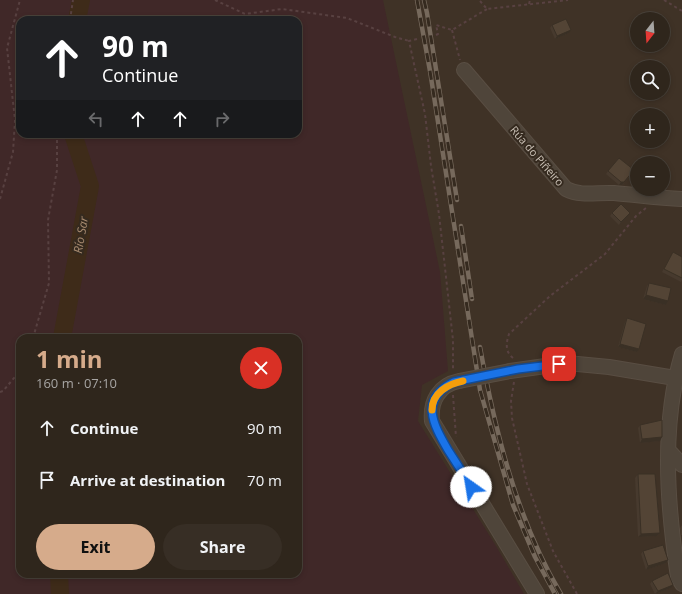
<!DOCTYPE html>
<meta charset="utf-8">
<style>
:root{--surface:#2f261c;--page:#372e25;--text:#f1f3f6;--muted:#a7a5a3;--line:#4a433b;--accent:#d6ab8b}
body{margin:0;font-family:"Open Sans",sans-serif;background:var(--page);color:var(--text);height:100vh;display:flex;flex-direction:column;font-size:15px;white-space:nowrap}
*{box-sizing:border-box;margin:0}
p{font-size:13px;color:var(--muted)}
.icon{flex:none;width:22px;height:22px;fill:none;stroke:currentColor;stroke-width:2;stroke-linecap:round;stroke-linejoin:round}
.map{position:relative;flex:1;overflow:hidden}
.side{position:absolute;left:16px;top:334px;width:286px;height:244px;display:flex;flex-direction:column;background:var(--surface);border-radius:12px;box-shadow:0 2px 6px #0003,0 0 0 1px var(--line)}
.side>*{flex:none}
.banner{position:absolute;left:16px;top:16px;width:286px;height:122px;border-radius:12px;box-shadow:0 2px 6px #0003,0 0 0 1px var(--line);background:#202124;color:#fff;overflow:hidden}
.needle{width:26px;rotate:197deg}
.buttons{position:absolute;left:630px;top:12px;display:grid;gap:8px}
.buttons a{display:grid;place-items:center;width:40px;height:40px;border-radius:50%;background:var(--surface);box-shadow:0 2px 6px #0003,0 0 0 1px var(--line);font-size:20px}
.pin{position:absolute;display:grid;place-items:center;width:34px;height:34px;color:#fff;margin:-17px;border-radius:8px;box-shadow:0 2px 6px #0006}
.me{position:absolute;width:44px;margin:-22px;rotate:328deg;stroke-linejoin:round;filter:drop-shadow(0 0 3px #0008)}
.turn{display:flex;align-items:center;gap:14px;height:84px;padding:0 20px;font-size:18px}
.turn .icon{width:52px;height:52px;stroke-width:2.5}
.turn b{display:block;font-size:28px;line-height:34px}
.lanes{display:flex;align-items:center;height:38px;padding:0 20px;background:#0003;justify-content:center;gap:20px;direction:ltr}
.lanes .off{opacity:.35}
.round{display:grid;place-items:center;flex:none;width:42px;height:42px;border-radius:21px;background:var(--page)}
.head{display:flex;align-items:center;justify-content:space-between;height:68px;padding:0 20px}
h1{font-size:24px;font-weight:700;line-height:30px;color:var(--accent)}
.primary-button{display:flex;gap:8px;margin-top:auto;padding:8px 20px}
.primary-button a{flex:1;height:46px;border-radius:24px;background:var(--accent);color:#111;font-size:16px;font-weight:700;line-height:46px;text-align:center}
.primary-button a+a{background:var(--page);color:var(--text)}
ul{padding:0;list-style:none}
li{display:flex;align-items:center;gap:12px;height:52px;padding:0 20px}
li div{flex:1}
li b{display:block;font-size:15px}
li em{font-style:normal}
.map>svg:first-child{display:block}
.green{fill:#402828;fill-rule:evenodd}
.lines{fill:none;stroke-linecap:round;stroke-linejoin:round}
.river{stroke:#3e2b19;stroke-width:18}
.minor-casing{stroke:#594e43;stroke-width:16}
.path{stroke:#584141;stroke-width:2;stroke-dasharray:3 3;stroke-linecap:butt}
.minor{stroke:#4f453a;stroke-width:14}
.rail-casing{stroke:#76695c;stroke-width:4.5}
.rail{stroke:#352a1f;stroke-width:3;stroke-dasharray:9;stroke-linecap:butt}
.minor-bridge-casing{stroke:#594e43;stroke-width:16;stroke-linecap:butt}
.minor-bridge{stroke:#4f453a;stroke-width:14}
.wall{fill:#473a2e}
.shaded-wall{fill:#3a3025}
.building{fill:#534435;stroke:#3a3025}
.route-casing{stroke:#114b97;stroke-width:10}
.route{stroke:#1a73e8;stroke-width:7}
.slow{stroke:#f59e0b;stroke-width:7}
.labels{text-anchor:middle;stroke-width:4;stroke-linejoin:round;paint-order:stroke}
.street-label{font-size:11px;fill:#cac1b6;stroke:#352a1f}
.water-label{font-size:12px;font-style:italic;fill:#a88b70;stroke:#352a1f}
</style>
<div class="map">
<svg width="682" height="594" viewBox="0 0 682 594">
<rect width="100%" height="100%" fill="#3f3226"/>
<path class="green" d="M0,0H383L440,272L448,371L422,385L418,421L496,546L524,594H0ZM20,20H298V134H20ZM20,338H298V574H20Z"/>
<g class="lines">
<path class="river" d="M77,20L81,0
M62,338L90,186L73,134
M59,574L60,594"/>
<g class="minor-casing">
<path id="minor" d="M464,70L566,189C582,197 597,192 614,193C637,195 659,198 682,199
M682,354C661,425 667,504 678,577L682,584
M510,371L567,363L609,367L675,378
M459,381C439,385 430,401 432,421L537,594
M669,451L682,465"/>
</g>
<path class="path" d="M215,0L245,14L282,9L347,18L395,37L409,41
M664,0L682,11
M480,1L487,9L568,0
M529,4L530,0
M70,20L73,0
M452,30L460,60
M436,35L438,34L436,25L452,30L487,9
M417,39L409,41L425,114L431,166L439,214L453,340V371
M0,199L13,152L15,120L7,48L20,0
M33,338L49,283L48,220L57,170V134
M513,358C505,352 506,343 509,334L550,296L605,254L636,216L646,208
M514,382L511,401L512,418L527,484L553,551L577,594
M0,392L3,391L20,371
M453,395L456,437"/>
<use href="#minor" class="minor"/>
<g class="rail-casing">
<path id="rail" d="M417,0L430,71L480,390L513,505L535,557L555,594
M424,0L427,13L457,200
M461,226L472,299
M480,347C495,431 517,520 561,594"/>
</g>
<use href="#rail" class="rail"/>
<g class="minor-bridge-casing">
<path id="minor-bridge" d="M459,381L510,371"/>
</g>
<use href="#minor-bridge" class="minor-bridge"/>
</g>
<path class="wall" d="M552,25L569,33L555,39L550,28Z
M608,171L632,174L622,185H619L606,174Z
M612,213H630L628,216L619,225L610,216Z
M673,252L682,257V280L681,282L662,272Z
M649,283L668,301L666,305L643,299L647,286Z
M627,318L639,349L637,352L618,347L625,322Z
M640,425L660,441L640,443L638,428Z
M638,474L660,533L657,536L638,537L635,478Z
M682,525V535H681L680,528Z
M643,551L666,563L646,570L641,554Z
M652,581L671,588L655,594L650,584Z"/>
<path class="shaded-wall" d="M571,30L569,33L555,39L557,36Z
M634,170L622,185H619L621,182Z
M630,213L628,216L619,225L621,222Z
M646,295L668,301L666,305L643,299Z
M620,344L639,349L637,352L618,347Z
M662,437L660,441L640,443L642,439Z
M660,533L657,536L638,537L641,534Z
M668,560L666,563L646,570L648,566Z
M673,585L671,588L655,594L658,591Z"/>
<path class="building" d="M566,19L571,30L557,36L552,25Z
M619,158L634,170L624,182H621L608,171Z
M651,158L656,163H647Z
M621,204L630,213L621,222L612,213Z
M673,252L682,257V278L664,269Z
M649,283L671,288L668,301L646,295Z
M627,318L646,324L639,349L620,344Z
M662,420V437L642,439L640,425Z
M638,474H655L660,533L641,534Z
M663,545L668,560L648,566L643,551Z
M668,573L673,585L658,591L652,581Z"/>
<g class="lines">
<g class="route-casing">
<path id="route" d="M471,487C464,475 456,462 448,450C433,424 419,399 454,382L518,369L559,364"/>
</g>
<use href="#route" class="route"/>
<path class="slow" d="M432,410C432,393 448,384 463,381"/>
</g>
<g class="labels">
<g class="street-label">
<text transform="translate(537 156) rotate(49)" y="4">Rúa do Piñeiro</text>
</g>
<g class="water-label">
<text transform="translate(81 235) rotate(-80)" y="4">Río Sar</text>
</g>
</g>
</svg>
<div class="buttons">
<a><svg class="needle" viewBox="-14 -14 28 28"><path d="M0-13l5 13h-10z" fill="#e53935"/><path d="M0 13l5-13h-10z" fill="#a7a5a3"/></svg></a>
<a><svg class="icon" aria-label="search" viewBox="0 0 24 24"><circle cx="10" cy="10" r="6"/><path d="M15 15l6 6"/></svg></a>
<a>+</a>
<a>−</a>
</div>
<div class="pin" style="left:559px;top:364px;background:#d93025"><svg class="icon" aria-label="arrive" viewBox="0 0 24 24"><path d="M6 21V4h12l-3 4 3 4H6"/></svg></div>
<svg class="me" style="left:471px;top:487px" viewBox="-20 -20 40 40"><circle r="19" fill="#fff"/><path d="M0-13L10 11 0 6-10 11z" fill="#1a73e8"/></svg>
<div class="banner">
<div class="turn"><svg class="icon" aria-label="ahead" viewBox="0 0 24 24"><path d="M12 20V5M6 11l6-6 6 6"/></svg><div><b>90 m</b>Continue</div></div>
<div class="lanes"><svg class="icon off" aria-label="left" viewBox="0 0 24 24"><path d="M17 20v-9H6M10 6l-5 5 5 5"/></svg><svg class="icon" aria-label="ahead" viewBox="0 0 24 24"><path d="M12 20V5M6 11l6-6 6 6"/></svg><svg class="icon" aria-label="ahead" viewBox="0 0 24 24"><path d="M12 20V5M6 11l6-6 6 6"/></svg><svg class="icon off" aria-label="right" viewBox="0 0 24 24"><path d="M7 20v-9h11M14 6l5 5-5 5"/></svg></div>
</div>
<section class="side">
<div class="head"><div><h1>1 min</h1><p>160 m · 07:10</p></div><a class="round" style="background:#d93025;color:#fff"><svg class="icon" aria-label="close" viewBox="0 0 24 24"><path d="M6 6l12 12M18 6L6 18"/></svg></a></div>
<ul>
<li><svg class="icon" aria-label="ahead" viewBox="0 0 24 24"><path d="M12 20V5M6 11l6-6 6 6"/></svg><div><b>Continue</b></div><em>90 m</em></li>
<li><svg class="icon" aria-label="arrive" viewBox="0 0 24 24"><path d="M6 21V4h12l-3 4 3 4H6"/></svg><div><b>Arrive at destination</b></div><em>70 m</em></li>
</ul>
<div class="primary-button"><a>Exit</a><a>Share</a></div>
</section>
</div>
